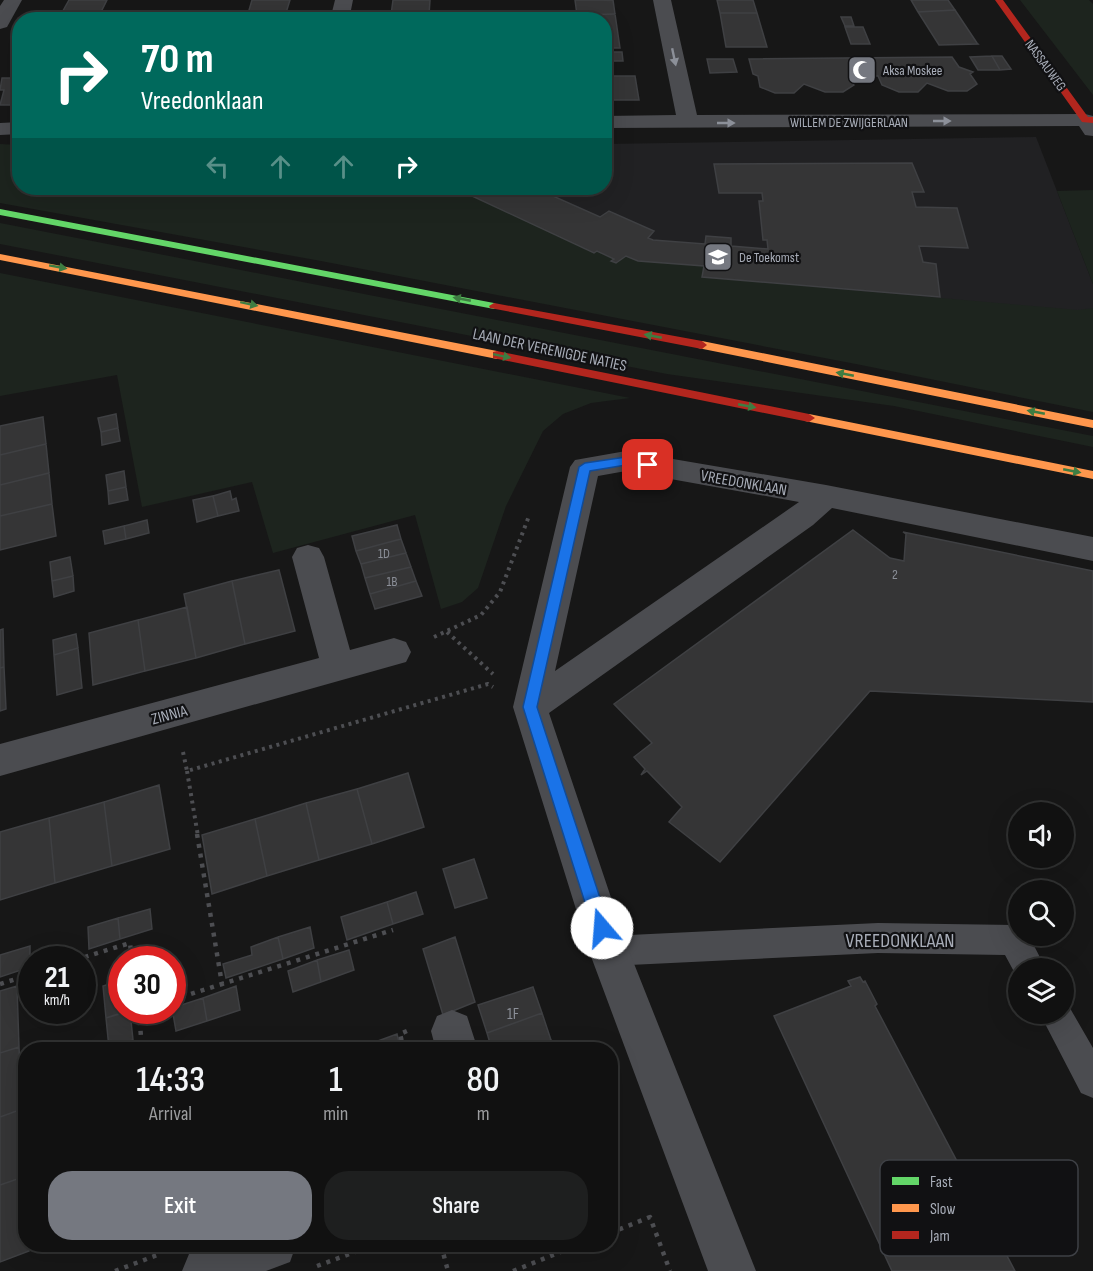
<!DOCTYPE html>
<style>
:root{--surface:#111;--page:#1e1f1f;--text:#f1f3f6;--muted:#9c9d9f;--line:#303131;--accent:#757880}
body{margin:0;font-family:"Sofia Sans Condensed",sans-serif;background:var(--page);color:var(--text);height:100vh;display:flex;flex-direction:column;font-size:22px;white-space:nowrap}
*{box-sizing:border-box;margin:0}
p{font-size:20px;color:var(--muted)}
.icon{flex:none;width:33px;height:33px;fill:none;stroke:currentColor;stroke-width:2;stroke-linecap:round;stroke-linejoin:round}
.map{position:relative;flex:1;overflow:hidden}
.sheet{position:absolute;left:18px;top:1042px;width:600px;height:210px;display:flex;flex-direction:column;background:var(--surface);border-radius:24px;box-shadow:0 6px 24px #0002,0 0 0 2px var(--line)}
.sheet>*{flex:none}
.top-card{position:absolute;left:12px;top:12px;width:600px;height:183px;border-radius:24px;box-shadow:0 6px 24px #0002,0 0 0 2px var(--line);background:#00695c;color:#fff;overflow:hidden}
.fabs{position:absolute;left:1008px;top:802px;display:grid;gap:12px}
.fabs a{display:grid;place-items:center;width:66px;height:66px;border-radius:50%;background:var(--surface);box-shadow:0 6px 24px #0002,0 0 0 2px var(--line);font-size:30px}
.speed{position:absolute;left:18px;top:946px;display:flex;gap:12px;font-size:30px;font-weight:700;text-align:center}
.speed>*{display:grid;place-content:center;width:78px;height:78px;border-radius:50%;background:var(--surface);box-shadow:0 6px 24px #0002,0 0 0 2px var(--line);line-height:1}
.speed small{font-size:15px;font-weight:400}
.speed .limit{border:9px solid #d22;background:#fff;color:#111}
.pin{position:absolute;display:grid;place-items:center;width:51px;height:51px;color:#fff;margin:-26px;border-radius:12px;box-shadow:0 3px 9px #0006}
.me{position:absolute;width:66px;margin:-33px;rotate:342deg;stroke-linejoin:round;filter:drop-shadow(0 0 4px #0008)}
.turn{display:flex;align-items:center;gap:21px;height:126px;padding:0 30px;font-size:27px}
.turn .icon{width:78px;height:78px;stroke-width:2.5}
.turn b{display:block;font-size:42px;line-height:51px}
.lanes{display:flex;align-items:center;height:57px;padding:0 30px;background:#0003;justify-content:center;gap:30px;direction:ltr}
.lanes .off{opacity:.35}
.eta{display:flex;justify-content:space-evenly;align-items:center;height:102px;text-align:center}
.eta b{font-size:36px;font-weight:600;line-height:42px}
.cta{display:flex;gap:12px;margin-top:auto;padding:12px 30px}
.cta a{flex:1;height:69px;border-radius:24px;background:var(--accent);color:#fff;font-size:24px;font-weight:600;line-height:69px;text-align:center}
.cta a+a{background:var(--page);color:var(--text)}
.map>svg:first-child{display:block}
.built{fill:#212123}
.green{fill:#1d241e}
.building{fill:#353536;stroke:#3f4043;stroke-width:1.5}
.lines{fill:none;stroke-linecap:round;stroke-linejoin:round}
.path-far1{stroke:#4d4e52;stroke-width:4;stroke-dasharray:3 4.5;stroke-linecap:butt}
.path{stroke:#4d4e52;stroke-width:4.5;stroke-dasharray:4 6;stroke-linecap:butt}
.lane{fill:#4b4c50;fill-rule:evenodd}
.street{fill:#4b4c50;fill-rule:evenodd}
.fast{fill:#63d668;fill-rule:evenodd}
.slow{fill:#ff974d;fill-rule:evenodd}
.jam{fill:#b3261e;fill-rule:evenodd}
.oneway{fill:#8c9099}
.oneway2{fill:#3e7d42}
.route{fill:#1a73e8;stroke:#114b97;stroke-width:1.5}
.labels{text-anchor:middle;stroke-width:4.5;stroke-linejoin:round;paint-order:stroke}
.far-street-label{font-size:14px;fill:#a8adb8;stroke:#111113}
.far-poi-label{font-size:14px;fill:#a8adb8;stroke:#111113;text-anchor:start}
.number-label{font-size:14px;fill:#8b8f98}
.street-label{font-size:16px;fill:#a8adb8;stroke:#111113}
.near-number-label{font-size:16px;fill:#8b8f98}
.near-street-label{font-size:20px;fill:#a8adb8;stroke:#111113}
.key{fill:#111113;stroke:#3e4045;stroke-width:1.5}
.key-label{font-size:16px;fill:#a8adb8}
</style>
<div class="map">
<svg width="1093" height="1271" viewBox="0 0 1093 1271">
<rect width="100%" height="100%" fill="#171717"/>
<path class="built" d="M1036,137L1093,284V338L643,275L436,188H604L605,144Z"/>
<path class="green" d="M1020,0H1089L1093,4V95Z
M0,144L19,145L20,188H455L594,253L597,251L614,259L612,261L616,263L626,256L639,261L704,266L703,277L1078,310L1093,308V412L861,365L321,261L0,203Z
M1093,190V284L1057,191Z
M0,223L1093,436V447L894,406L667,374L0,244Z
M0,273L630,398L591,403L563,414L543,431L506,506L478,588L462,602L441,609L415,515L273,553L252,482L142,507L117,375L0,396Z"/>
<path class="building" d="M69,0H107L98,18H59Z
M252,0H290L285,16L247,17Z
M393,0H430L429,15H391Z
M575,0H613L615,14L577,15Z
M717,0H753L757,13H720Z
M911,0H948L955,10L918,12Z
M955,10L977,43L978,44L939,45L918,12Z
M720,13H757L767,47H726Z
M615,14L620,48H604V20H577V15Z
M391,15H429L428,20H390Z
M285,16L284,20H246L247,17Z
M841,17H851L854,26H845Z
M845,27H863L870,44H851Z
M604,52H622L623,61H604Z
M992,56L1000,70H978L970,57Z
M992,56H1002L1011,69L1000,70Z
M952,57L959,67L973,72L970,74L977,84L967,91H948L927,83L918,92H899L882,85L878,76H850L854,85L843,92H825L804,84L794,93H775L760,87L758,76L753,74L749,59Z
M707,59H733L737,72L710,73Z
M608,76H635L639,100H610Z
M2,78H20V105H0L4,90H0Z
M604,81H608L610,100H604Z
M912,163L924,192H912L916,207L957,208L968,248L919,246L923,262L936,264L940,297L702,277L704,266L638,261L626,256L616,263L611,261L614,259L597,251L594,253L455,188H535L600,217L609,211L654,231L648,238L653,240L705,244L706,236L731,238V246L768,249L767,240H763L759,201H763L762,193H719L714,164Z
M116,414L118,428L101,432L98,418Z
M43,417L46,444L0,455V426Z
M118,428L120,441L102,445L101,432Z
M46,444L49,473L0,485V455Z
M124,471L126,487L108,491L106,475Z
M49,473L52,504L0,516V485Z
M126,487L128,500L109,504L108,491Z
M230,491L232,500L236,498L239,511L218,516L213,496Z
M213,496L218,516L197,522L193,500Z
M52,504L56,536L0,550V516Z
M147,520L149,533L126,539L124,526Z
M397,525L401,539L356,551L352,536Z
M124,526L126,539L105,544L103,531Z
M853,530L890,558L904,561L906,534L903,532L1093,571V702L870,691L720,862L669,822L682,807L647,771L641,775L645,769L634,757L652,743L614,704Z
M401,539L406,553L361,564L356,551Z
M406,553L411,567L365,578L361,564Z
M70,557L73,576L52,581L50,562Z
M411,567L416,581L370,594L365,578Z
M279,570L295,631L245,644L232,581Z
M73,576L74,591L54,597L52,581Z
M232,581L245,644L196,658L184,594Z
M416,581L422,596L375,609L370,594Z
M187,607L196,658L145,671L138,620Z
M138,620L145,671L93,685L89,633Z
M3,629L4,667L0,668V630Z
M76,634L78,648L54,655L53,640Z
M78,648L82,688L57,695L54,655Z
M4,667L6,709L0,711V668Z
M408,773L424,827L372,844L357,789Z
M159,785L170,849L112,866L104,802Z
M357,789L372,844L319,860L306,803Z
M104,802L112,866L55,883L49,818Z
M306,803L319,860L267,876L255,819Z
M49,818L55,883L0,900V832Z
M255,819L267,876L212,894L202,835Z
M474,859L487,898L455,908L443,869Z
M416,892L423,914L393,924L387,902Z
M387,902L393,924L347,940L341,917Z
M150,909L152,929L120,939L118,918Z
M118,918L120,939L89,949L88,927Z
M310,927L314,948L283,959L278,937Z
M278,937L283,959L226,978L223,964L252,955L251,947Z
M455,937L475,1002L443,1015L423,949Z
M30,946V967L0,977V955Z
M349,950L354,970L321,982L317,960Z
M317,960L321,982L293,992L288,971Z
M860,977L863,982L865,981L877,1004L875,1006L1015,1271H892L774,1016L851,986L848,981Z
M122,980V1011H127L106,1018L103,986Z
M17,986L19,1047L0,1053V991Z
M236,986L240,1010L207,1021L203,998Z
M533,987L542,1013L487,1033L478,1005Z
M203,998L207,1021L176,1031L172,1008Z
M130,1011L133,1040L109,1048L106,1018Z
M542,1013L551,1040L526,1050H492L487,1033Z
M397,1034L401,1050H353Z
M551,1040L554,1050H526Z
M19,1047L22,1109L0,1117V1053Z
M22,1109L26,1176L0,1185V1117Z
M26,1176V1245H29V1251L0,1262V1185Z"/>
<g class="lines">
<path class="path-far1" d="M447,632L493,674
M434,637L481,615L500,592L529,516
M183,752L187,771L488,684L493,687
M187,771L198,836"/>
<path class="path" d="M197,834L222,984L393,930
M75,960L130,943L132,960
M0,984L32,974
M172,1000L222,984
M139,1011L142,1050
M404,1050L400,1034L407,1031
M610,1233L650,1217L670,1271
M441,1245L448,1271
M555,1245L558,1253
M317,1266L374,1245
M115,1271L160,1254
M513,1271L578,1245"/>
<path class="lane" d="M878,923L1014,925L1018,927V936H1029L1046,969H1018V979L1005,955L878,953L609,966L598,962L593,951L598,940L609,936Z
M1064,1001L1067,1003L1093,1048V1098L1081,1093L1040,1014H1064Z"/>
<path class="street" d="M4,0H22L7,27L0,29V6Z
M335,0H353L349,20H330Z
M653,0H671L697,115L1085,114L1093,116V136L1085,135L1079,126L604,128V116L676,115Z
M20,122V134L0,135V123Z
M626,451L826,485L1093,537V561L832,508L813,525L549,713L629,951L756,1271H708L589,951L513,707L570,467L575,460ZM626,471L799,502L555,671L598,476Z
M308,545L319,548L324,557L350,650L394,638L406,642L411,652L406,662L0,776V744L319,658L292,557L297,548Z
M452,1010L467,1016L478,1050H436L431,1031L437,1016Z
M212,1245H296L290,1262L266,1271H182L189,1254Z"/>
<path class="fast" d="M0,209L494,303L499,306L494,309L0,215Z"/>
<path class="slow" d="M0,254L497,351L502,355L497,359L0,260Z
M702,341L1093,420V428L698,348L697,345Z
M809,414L1093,471V479L805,421V415Z"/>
<path class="jam" d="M995,0H1003L1088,117H1093V123L1082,122Z
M494,303L702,341L707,345L702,349L490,308L489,306Z
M497,351L809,414L815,418L809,422L493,358V352Z"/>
</g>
<defs><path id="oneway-solid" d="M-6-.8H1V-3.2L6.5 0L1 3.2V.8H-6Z" transform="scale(1.5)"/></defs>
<g class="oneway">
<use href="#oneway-solid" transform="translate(674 57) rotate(78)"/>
<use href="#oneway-solid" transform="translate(942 121)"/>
<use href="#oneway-solid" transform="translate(726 123)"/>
</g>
<g class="oneway2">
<use href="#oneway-solid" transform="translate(58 267) rotate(10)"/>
<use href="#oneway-solid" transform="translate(462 299) rotate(-169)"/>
<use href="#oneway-solid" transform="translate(249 304) rotate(12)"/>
<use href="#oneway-solid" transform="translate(653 336) rotate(-169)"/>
<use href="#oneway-solid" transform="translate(502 356) rotate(12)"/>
<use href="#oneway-solid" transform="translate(845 374) rotate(-169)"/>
<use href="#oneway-solid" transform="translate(747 406) rotate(11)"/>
<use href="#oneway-solid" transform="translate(1036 412) rotate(-169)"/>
<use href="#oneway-solid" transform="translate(1072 471) rotate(11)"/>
</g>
<path class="route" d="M626,457L648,460L654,465L648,469L626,465L590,471L537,707L610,928L607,934L602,936L596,934L593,928L523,707L579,467L585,463Z"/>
<defs>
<g id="mosque-square" transform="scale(1.5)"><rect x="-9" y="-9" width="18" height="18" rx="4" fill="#757880" stroke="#111113"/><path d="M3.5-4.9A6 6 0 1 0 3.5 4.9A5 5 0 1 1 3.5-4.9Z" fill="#fff"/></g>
<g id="school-square" transform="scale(1.5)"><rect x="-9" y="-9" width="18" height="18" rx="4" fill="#757880" stroke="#111113"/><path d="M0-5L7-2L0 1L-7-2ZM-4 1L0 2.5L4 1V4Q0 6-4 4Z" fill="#fff"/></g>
</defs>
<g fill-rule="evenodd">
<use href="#mosque-square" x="862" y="70"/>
<use href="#school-square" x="718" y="257"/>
</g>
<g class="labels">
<g class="far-street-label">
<text transform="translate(1046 65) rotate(54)" y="5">NASSAUWEG</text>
<text x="849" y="127">WILLEM DE ZWIJGERLAAN</text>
</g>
<g class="far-poi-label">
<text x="883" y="75">Aksa Moskee</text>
<text x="739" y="262">De Toekomst</text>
</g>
<g class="number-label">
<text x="384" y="558">1D</text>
<text x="895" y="579">2</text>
<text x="392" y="586">1B</text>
</g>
<g class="street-label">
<text transform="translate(550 349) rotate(12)" y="6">LAAN DER VERENIGDE NATIES</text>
<text transform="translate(744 482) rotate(10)" y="6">VREEDONKLAAN</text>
<text transform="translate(169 714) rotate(-15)" y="6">ZINNIA</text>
</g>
<g class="near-number-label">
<text x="513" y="1019">1F</text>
</g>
<g class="near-street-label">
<text x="900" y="947">VREEDONKLAAN</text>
</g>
</g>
<rect x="880" y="1160" width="198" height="96" rx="9" class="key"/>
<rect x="892" y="1177" width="27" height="8" fill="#63d668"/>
<rect x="892" y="1204" width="27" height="8" fill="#ff974d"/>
<rect x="892" y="1231" width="27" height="8" fill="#b3261e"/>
<g class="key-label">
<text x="930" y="1187">Fast</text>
<text x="930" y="1214">Slow</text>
<text x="930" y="1241">Jam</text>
</g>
</svg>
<div class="fabs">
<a><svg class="icon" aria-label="sound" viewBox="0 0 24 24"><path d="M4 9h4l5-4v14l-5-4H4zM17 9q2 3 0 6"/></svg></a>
<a><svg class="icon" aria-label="search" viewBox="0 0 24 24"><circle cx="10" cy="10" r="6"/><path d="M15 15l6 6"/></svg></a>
<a><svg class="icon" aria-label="layers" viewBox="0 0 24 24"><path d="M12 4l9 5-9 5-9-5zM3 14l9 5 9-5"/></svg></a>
</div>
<div class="speed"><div>21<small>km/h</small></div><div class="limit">30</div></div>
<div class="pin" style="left:648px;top:465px;background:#d93025"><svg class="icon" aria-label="arrive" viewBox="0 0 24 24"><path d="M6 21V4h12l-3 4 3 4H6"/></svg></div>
<svg class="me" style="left:602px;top:928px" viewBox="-20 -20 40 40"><circle r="19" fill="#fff"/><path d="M0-13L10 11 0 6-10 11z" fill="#1a73e8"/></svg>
<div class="top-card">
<div class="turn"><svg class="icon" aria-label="right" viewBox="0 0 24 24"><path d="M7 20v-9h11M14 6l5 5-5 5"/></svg><div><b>70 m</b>Vreedonklaan</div></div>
<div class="lanes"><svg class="icon off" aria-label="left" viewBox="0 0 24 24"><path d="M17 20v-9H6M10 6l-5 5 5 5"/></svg><svg class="icon off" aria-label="ahead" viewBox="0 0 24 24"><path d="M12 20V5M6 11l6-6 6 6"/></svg><svg class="icon off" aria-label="ahead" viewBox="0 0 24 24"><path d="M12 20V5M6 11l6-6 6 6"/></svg><svg class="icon" aria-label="right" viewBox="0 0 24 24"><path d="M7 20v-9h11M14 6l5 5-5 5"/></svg></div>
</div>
<section class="sheet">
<div class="eta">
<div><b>14:33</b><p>Arrival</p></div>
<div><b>1</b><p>min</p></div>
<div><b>80</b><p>m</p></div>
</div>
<div class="cta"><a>Exit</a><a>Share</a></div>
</section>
</div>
